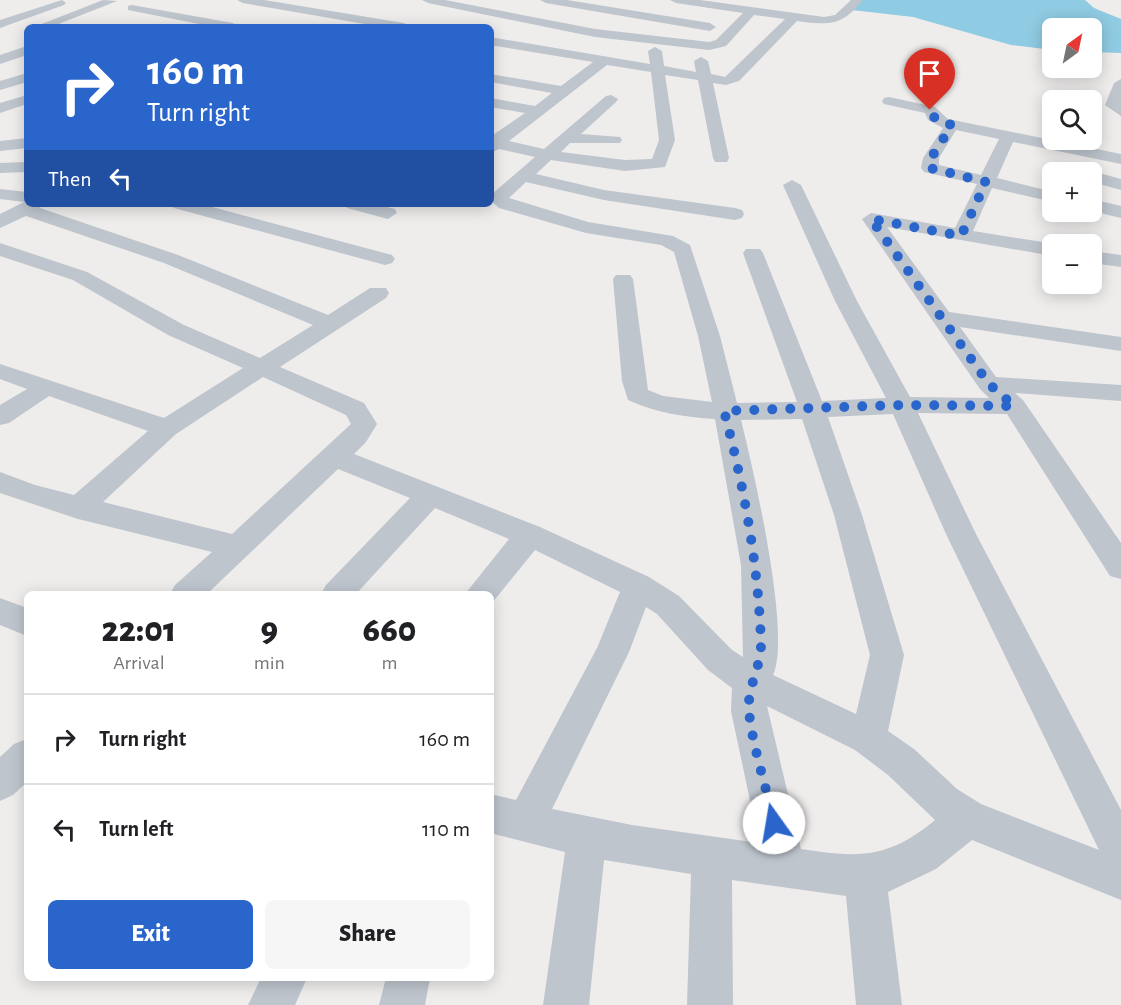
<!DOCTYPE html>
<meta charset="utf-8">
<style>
:root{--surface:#fff;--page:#f6f6f6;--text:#202124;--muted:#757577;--line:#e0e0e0;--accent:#2a65cb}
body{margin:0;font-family:"Alegreya Sans",sans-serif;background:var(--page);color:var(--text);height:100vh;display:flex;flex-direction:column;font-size:22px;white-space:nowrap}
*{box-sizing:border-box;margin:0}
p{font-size:20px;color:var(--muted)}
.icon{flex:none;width:33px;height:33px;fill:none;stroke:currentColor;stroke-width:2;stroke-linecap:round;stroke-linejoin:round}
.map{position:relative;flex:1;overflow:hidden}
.side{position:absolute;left:24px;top:591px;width:470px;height:390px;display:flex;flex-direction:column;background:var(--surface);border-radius:9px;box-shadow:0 3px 15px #0003}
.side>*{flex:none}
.banner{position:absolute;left:24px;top:24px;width:470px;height:183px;border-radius:9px;box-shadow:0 3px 15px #0003;background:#2a65cb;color:#fff;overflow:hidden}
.needle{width:39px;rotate:33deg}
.controls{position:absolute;left:1042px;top:18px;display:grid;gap:12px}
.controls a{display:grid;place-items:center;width:60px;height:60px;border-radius:9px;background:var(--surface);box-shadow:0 3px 15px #0003;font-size:30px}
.pin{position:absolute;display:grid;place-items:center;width:51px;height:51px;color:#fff;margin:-62px -26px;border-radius:50% 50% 50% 0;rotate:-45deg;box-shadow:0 0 6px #0007}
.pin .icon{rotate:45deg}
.me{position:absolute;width:66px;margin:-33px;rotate:347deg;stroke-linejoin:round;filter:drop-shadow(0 0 4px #0008)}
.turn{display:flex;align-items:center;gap:21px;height:126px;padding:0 24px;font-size:27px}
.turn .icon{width:78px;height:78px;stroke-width:2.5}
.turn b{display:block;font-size:42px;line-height:51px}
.then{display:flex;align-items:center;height:57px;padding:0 24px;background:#0003;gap:12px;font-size:22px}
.eta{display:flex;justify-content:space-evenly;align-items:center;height:102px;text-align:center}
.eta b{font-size:36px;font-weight:800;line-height:42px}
.cta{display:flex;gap:12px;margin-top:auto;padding:12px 24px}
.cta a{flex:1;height:69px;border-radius:9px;background:var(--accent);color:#fff;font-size:24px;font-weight:800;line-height:69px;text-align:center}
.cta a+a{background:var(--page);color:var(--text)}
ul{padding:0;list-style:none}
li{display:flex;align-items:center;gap:18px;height:90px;padding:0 24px;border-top:2px solid var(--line)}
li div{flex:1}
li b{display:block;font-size:22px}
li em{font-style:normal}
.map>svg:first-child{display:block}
.water{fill:#8fcbe2}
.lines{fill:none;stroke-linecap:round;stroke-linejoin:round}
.minor{fill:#bec5cd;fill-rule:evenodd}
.route{stroke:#2a65cb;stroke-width:10;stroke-dasharray:0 18}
</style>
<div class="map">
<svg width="1121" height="1005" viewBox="0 0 1121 1005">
<rect width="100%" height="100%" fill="#efecec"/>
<path class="water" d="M860,0H1085L1094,8L1121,19V53L1092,52V28H1053V50L1011,45L913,17L852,10Z"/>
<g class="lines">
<path class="minor" d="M62,0L66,3L64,5L0,28V20Z
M103,0L117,1L51,27H34Z
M237,0H264L404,23L410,27H382L243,3Z
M422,0H445L595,29L709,42L716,40L743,13L676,3L670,0H700L824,17L835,15L851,0H863C841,27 829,25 797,21L739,81L726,85L713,83L729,158L727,162H715L713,158L698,80L665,75L675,140L665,167L625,171L551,160L536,174L604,190L735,208L742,210L744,214L742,218L735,220L604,200L526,182L509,198L588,222L673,236L690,245L720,336L737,403L797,402L743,253L746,249H760L763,253L822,401L886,398L835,301L783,185L792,180L801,185L857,301L910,397L989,398L980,389L862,219L871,213L955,228L977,184L924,172L921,168L923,158L943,128L928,120L925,113L884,104L882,101L884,98L889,97L935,107L948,119L1121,154V164L1013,142L997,178L1053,192V202L992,188L973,231L1055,244L1053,256L887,227L949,312L1121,337V351L960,327L996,377L1121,385V401L1015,393L1023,400L1121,543V579L1110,576L1007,414L918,413L976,534L1121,810V900L972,840L936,869L888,892L902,1005H856L846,896L732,880L733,1005H687L691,874L604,860L589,1005H543L565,852L490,833V794L516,800L597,648L620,592L535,550L492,603L490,594H465L509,539L435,508L356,594H321L326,585L410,498L338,469L207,594H170L175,585L212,552L78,519L0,493V472L35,485L74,495L148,431L49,396L9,423L0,425V405L27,389L0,379V364L164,418L243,368L168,335L73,280L0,256V243L87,272L184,325L260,358L313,325L164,263L26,216L0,228V214L24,202L0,199V189L27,192V204H43L40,208L178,255L328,315L370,288H386L389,293L386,298L280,367L364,403L377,424L366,442L354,454L540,527L649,577L679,596L732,650L743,657L741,565L715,419C684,417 657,413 628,400L622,381L613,279L616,275H630L633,279L648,390L663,396L712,402L698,336L674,252L661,245L586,233L499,208L492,202V194L535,157L499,149L490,153V137L525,113L490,107V98L535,106L552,93L490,82V74L561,86L593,62L490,45V37L650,64L648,51L655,47L662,51L664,66L696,72L694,61L701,57L708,61L711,74L725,77L785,19L754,15L726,46L709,50L595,37L428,3ZM607,65L651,72L659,140L652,159L625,160L561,152L570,143H620L622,140L620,137L581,134L616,102L618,99L611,95L606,96L544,149L509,141ZM956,130L999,139L981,175L939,165V158ZM263,377L346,415L351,424L232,534L103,502L176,434ZM893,414L946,534L1099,850L981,804L957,789L914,749L888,731L904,655L862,515L828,417ZM802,419L834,515L870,655L856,714L773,675C792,635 753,468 741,420ZM646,607L657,614L708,670L732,688L731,711L759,843L632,825L552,809L629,652ZM767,706L855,750L888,775L935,820C888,859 859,858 801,849Z
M540,0H567L710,23L716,27L710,31L546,3Z
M132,5L233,23L239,27H214L128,10V6Z
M27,46V55L0,64V55Z
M27,73V82L0,90V81Z
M1121,79V116L1105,105L1114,83Z
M27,95V104L0,113V103Z
M27,138V148L0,151V141Z
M27,162V172L0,173V163Z
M1092,171L1121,179V190L1092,182V172H1086Z
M1092,199L1121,206V218L1092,211Z
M171,204H201L392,255L395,259L392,263L385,265L174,208Z
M344,204H375L395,209L397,213L388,219L347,208Z
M1092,251L1121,255V267L1092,263Z
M0,598L27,608V636L0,625Z
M27,739V782L13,795L0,801V757L14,744Z
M261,978H307L295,1005H248Z
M386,978H430L425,1005H379Z"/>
</g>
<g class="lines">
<path class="route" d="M774,823C767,789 752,745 749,711C747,685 762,667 761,641C758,564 744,486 724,411L902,405L1014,406L989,384L871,219L961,236L986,182L930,168L931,158L952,125L936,120L930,110"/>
</g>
</svg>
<div class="controls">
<a><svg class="needle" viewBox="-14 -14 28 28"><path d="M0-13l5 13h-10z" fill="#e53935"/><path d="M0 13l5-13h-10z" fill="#757577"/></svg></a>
<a><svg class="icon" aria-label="search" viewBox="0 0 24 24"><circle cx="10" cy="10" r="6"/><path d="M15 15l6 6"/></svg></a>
<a>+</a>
<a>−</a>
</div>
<div class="pin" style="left:930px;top:110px;background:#d93025"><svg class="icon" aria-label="arrive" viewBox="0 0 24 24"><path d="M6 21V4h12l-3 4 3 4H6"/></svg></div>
<svg class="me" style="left:774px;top:823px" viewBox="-20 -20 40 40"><circle r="19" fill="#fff"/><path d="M0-13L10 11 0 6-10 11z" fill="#2a65cb"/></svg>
<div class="banner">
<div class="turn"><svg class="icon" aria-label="right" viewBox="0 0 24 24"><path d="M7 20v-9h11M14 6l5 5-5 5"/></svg><div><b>160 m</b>Turn right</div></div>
<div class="then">Then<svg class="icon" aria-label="left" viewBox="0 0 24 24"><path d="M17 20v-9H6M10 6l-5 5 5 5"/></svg></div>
</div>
<section class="side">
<div class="eta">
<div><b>22:01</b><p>Arrival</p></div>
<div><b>9</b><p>min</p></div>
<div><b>660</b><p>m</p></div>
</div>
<ul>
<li><svg class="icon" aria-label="right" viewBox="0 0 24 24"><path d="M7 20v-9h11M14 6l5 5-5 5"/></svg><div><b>Turn right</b></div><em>160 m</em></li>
<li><svg class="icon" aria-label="left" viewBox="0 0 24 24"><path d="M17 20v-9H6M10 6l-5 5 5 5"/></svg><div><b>Turn left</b></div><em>110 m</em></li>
</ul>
<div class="cta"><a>Exit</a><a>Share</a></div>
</section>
</div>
